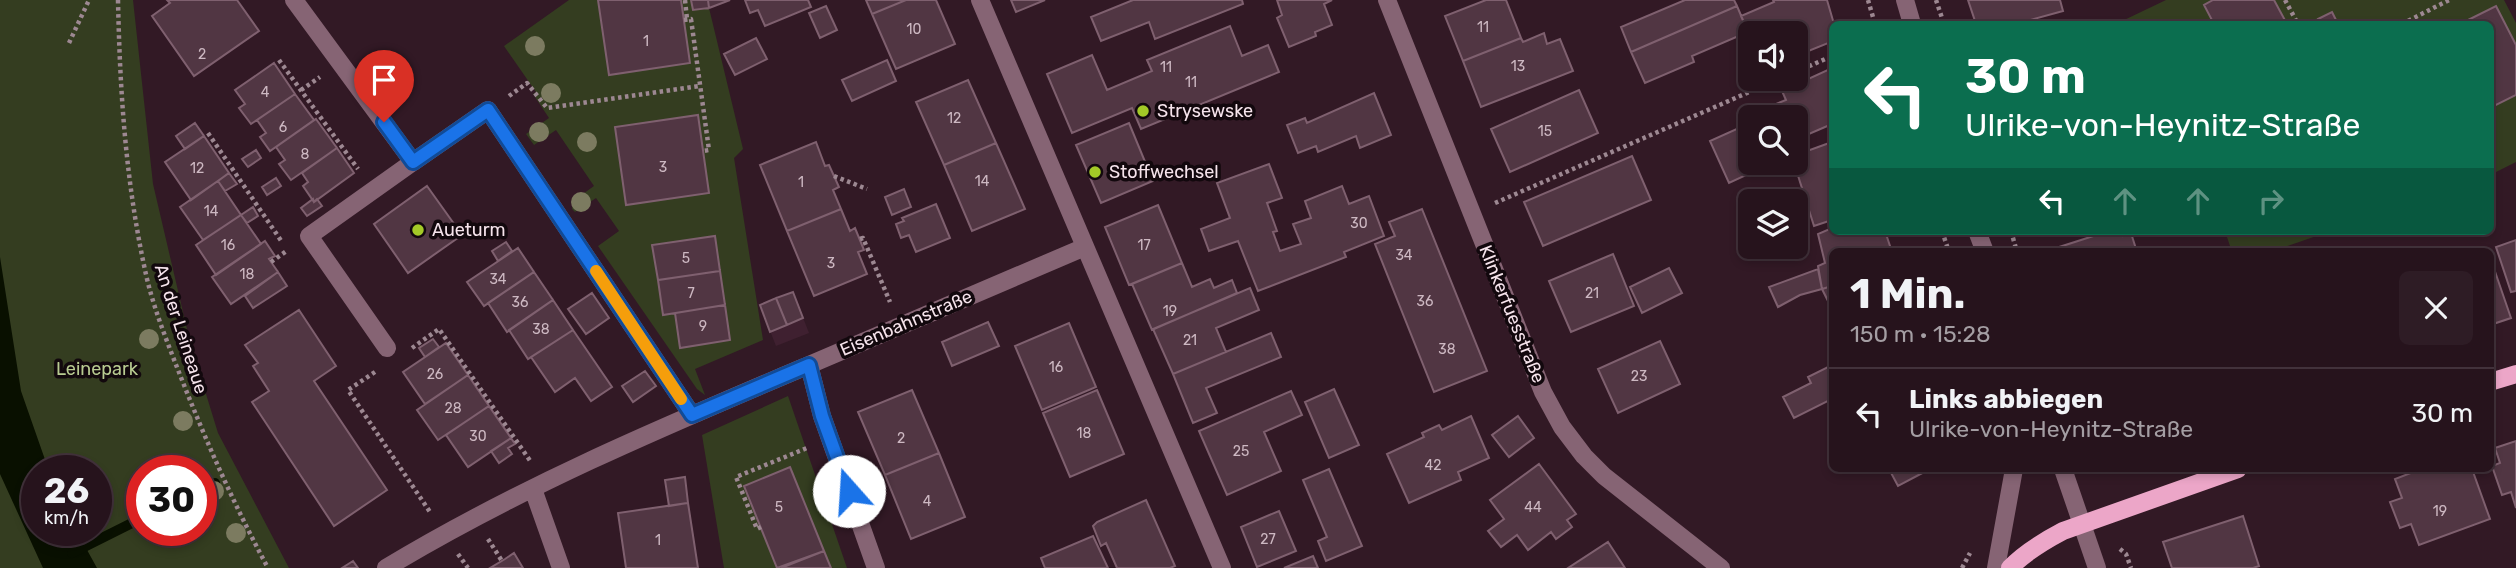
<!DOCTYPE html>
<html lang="de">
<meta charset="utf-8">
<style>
:root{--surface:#26131c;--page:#2e1c25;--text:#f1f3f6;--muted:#a49ea3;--line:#42323b}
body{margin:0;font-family:Rubik,sans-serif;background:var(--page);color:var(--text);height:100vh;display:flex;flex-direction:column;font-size:26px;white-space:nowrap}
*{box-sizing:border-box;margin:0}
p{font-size:23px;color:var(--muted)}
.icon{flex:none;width:38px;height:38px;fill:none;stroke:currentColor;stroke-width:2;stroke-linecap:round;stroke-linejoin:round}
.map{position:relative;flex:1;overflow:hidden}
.panel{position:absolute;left:1829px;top:248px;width:665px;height:224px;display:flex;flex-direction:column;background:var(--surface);border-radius:10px;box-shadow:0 4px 10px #0003,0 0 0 2px var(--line)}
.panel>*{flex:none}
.banner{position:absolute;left:1829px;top:21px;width:665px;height:214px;border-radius:10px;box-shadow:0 4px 10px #0003,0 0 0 2px var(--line);background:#0b6e4f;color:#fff;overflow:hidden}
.buttons{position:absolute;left:1738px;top:21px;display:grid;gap:14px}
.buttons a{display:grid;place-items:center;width:70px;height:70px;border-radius:10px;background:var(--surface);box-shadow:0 4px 10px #0003,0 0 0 2px var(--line);font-size:35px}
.speed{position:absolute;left:21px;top:455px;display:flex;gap:14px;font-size:35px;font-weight:700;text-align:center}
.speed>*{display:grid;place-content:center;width:91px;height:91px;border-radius:50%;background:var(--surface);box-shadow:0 4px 10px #0003,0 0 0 2px var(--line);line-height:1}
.speed small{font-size:18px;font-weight:400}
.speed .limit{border:10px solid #d22;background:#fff;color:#111}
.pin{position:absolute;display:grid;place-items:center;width:60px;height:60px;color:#fff;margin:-72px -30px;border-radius:50% 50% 50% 0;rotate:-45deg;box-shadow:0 0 7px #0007}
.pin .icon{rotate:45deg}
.me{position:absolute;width:77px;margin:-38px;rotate:341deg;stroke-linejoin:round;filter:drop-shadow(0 0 5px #0008)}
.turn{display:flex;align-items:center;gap:24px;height:147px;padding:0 21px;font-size:32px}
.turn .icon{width:91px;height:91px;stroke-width:2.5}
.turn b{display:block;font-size:49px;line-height:60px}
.lanes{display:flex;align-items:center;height:66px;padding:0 21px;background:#0003;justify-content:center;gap:35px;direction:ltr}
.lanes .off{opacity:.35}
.round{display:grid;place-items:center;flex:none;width:74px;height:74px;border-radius:10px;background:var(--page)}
.head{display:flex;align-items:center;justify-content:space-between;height:119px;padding:0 21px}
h1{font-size:42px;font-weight:700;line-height:52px}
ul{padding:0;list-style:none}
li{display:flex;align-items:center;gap:21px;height:91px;padding:0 21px;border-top:2px solid var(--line)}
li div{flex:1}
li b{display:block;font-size:26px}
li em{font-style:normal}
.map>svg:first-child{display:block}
.built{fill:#3f2030}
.green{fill:#343d20;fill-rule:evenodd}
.water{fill:#091000}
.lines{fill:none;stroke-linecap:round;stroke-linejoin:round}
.stream{stroke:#091000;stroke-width:10}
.building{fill:#513643;stroke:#7f606f;stroke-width:2}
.path{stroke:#9d8892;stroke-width:4.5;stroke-dasharray:3.5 3.5;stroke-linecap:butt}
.minor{stroke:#866474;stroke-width:18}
.major{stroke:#eca6c8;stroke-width:18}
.tree{fill:#7c7b60}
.route-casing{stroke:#114b97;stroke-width:18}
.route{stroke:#1a73e8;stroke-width:12}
.slow{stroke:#f59e0b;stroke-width:12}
.poi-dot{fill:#a3c927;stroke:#12080d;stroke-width:2.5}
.labels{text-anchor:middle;stroke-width:7;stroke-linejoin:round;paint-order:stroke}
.number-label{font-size:14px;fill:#cdb8c2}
.poi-label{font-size:18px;fill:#f6e4ec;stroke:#12080d;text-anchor:start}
.street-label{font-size:18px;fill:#f6e4ec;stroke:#12080d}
.park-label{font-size:18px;fill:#b8cb91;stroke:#12080d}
</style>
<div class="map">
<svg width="2516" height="568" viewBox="0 0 2516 568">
<rect width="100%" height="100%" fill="#321925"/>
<path class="built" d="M793,292L809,333L776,346L760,305Z"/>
<path class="green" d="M0,0H133L153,184L190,342L218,433L289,568H0ZM37,471H96V530H37ZM142,471H201V530H142Z
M569,0H691L693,10L709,8L743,149L734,158L763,340L695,369L705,395L697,389L598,246L619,231L596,198L575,212L572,209L573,201L594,186L556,130L534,145L526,134L549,118L533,94L536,92L504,46Z
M2166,0H2504L2516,23V162L2490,175V24H2121L2120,22Z
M2225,231H2331L2270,252H2232Z
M788,396L847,568H724L702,435Z"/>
<path class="water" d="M0,257L21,391L49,471H37V530H76L97,568H43L0,474Z"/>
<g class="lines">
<path class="stream" d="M201,490L215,483
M72,553L142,518"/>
</g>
<path class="building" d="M167,0H237L259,31L194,76L152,16L170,3Z
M598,0H681L690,63L609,75Z
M691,0H708L709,8L693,10Z
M708,0H730L709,8Z
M745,0H808L811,7L765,26L758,10L750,13Z
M866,0H906L872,14Z
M906,0H936L955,44L896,69L872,14Z
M1011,0H1045L1016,12Z
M1133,0H1242L1243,4L1155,39L1149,22L1101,41L1091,17Z
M1277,0H1332L1324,4L1332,25L1315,32L1316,36L1289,47L1277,18L1282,15Z
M1486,0H1506L1521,38L1463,61L1445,16Z
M1685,0H1734L1737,6L1631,52L1621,27Z
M1773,0H1827L1834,24L1832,45L1828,43L1796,56V33H1750V59L1740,36L1748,32L1741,16L1774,2Z
M1968,0H2060L2063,11L2016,24H1976Z
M2213,0H2274L2287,24H2214L2204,5Z
M826,6L837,30L820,38L809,13Z
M1737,6L1748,32L1692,56L1694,62L1645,83L1631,52Z
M2496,6L2516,45V95L2490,108V24H2460Z
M2332,12L2338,24H2321L2318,19Z
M1230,26L1242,56L1268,45L1279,72L1141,129L1132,108L1072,133L1047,74L1092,55L1107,90L1152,71L1147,60Z
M1544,33L1547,44L1560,39L1573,71L1481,107L1463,61L1521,38L1523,42Z
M756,38L767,59L735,75L724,54Z
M887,60L896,81L852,101L842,80Z
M274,63L295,94L251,124L239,108L245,104L235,90Z
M1832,68V124L1802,137L1798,128L1796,129V117H1782L1776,104L1786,100L1782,91Z
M968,80L996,143L944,165L916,102Z
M1579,90L1598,133L1510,172L1491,129Z
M1374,93L1391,135L1360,148L1356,136L1318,152L1316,146L1298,153L1287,125L1305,118L1307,123Z
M295,94L314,120L270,151L260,137L266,133L257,120Z
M698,115L709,193L626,205L615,127Z
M316,119L337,148L291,180L279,164L285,160L276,147Z
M195,123L204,136L185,149L176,136Z
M1129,123L1153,181L1101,203L1076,145Z
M1750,123V163H1772L1729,183L1710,141Z
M204,136L229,173L191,200L165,162Z
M816,142L825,166L829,165L839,187L833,190L841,209L787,231L760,165Z
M1832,142V220L1814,226L1794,163L1796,155Z
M996,143L1025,209L972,231L944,165Z
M337,148L354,173L314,202L303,186L308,182L302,173Z
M256,150L261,158L248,167L242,159Z
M1632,156L1651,200L1543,246L1524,202Z
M1269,164L1282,198L1267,203L1277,231L1273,232L1280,251L1301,244L1293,224L1311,218L1305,201L1342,186L1349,204L1369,196L1384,236L1344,252L1346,257L1258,291L1238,241L1209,251L1201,229L1230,218L1217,183Z
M229,173L237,184L225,191L218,181Z
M276,178L281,186L267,195L262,187Z
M218,181L241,215L203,240L180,207Z
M427,186L462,235L408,273L374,224Z
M904,189L911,207L892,215L885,197Z
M313,199L314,202L317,199L322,206L307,216L301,208Z
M936,204L950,238L916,252L909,235L901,238L896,224L904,221L902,218Z
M1158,205L1182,263L1129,285L1105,227Z
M253,207L258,216L247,223L241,215Z
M841,209L850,231L855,228L864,250L858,252L867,274L814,296L787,231Z
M1422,209L1487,371L1434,392L1375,244L1395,236L1389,222Z
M241,215L261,244L216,275L196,245Z
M1832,228V231H1885L1892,252H1832V286L1822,289L1818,266L1825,263L1818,234Z
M2109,231H2121L2123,236L2131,233L2137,252H2054L2053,249Z
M715,236L720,271L658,280L652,245Z
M2516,240V291L2511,292L2496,247Z
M265,241L275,256L269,259L278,272L231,304L212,277Z
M506,242L512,251L498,261L492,251Z
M518,248L534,272L484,306L467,282Z
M1613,254L1634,306L1571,332L1549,281Z
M2490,257L2511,318L2490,325Z
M1182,263L1192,287L1210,279L1214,288L1232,280L1237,293L1152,330L1132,284Z
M1669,268L1682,293L1642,313L1630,287Z
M1818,269L1822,289L1800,295L1778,307L1769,287Z
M720,271L725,305L663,315L658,280Z
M278,272L287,286L253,308L245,296Z
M534,272L553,300L507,332L488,303Z
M1832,286V309L1822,289Z
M1250,288L1259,310L1216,328L1226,352L1173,374L1153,329Z
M793,292L803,318L787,325L776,298Z
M592,293L609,318L586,334L568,309Z
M776,298L787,325L770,332L760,305Z
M553,300L573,330L528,359L509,330Z
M725,305L730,340L680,348L675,313Z
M299,310L336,366L314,381L387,490L334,526L252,402L269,391L253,366L258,363L245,345Z
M988,322L999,346L952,366L942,342Z
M1069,323L1096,387L1042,410L1015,346Z
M573,330L612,387L591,401L575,378L555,392L531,357Z
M1271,333L1281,357L1206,388L1217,413L1193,423L1173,374Z
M433,339L439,347L425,357L419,348Z
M1660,341L1680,384L1618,413L1598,369Z
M446,343L468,375L425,404L403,372Z
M1832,365V399L1794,418L1783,397L1811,383L1808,377Z
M645,371L656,386L633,402L622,386Z
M468,375L489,406L438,440L417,410Z
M1334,389L1359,445L1329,458L1305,402Z
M912,390L939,453L885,475L858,412Z
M1097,390L1124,454L1070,477L1043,413Z
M1291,391L1302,415L1264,432L1281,471L1227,495L1199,431Z
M489,406L511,438L468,467L446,435Z
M1471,416L1489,458L1458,472L1461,480L1409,503L1387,454L1424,437L1422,433L1439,425L1442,430Z
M1518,416L1534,438L1509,457L1492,435Z
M511,438L515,444L508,448L512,454L499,463L491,451Z
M2516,441V508L2511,492L2502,495L2492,466L2500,463L2495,448Z
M939,453L965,517L911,539L885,475Z
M1539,464L1576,514L1567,520L1572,527L1556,539L1551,532L1528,550L1517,535L1501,547L1488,531L1504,519L1490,500Z
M790,467L824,551L777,568L744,486Z
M1329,469L1362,546L1326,561L1318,541L1327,537L1303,480Z
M1889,469H1930L1898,486Z
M2421,469L2424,472L2433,469H2472L2490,519L2419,545L2411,524L2400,528L2390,502L2402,498L2395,479Z
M685,477L688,503L669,506L665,480Z
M1146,500L1175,566L1170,568H1117L1106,543L1101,546L1093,526L1097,522Z
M688,503L698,568H626L618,513Z
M1279,511L1296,551L1257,567L1241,527Z
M2243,516L2259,566L2253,568H2172L2163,542Z
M1093,536L1108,568H1045L1041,558Z
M1608,542L1625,568H1568Z
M824,551L831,568H781Z
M514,553L523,568H490L505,559Z
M1313,556L1318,568H1284Z
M353,561L358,568H342Z"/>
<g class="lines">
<path class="path" d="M118,0C120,96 126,186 147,279C155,312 168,344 180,375C206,441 234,505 268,568
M685,0L687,19
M1868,0L1875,24
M1936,0L1944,24
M2285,0L2298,24
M684,20L691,19L709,150L703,151
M2402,24L2449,0
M69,43L89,0
M279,60L358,169
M1796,72L1832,56
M301,90L320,77
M509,96L527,83L547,108L700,86
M208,133L282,242
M834,176L867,189
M1495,203L1779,79
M1942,231L1949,252
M2011,231L2017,252
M860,239L863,238L890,302
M271,262L288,250
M412,348L439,329L531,462
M375,372L348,390L430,512
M761,527L757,529L736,477L807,448
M488,539L502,561
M2120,549L2126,554L2131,568
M458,554L468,568
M1962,568L1970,553"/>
<path class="minor" d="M294,0L413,162L488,110L692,415
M980,0L1222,568
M1387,0L1543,392L1562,427L1584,456L1604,476L1721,568
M1905,0L1912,24
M1977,231L1985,252
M387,348L309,236L413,162
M2063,469L2097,568
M533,489L561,568
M386,568C520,487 665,426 809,365
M876,568L822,416L809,365L1085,247
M1996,568L2014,469"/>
<path class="major" d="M2490,382L2516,374
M2010,568C2025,552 2044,541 2063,531L2238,469"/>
</g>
<g class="tree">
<circle cx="535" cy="46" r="10"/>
<circle cx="551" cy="93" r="10"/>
<circle cx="539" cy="132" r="10"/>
<circle cx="587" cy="142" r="10"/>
<circle cx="581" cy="202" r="10"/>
<circle cx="149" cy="339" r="10"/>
<circle cx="183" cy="421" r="10"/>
<circle cx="214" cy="491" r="10"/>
<circle cx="236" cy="533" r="10"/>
</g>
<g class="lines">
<g class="route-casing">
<path id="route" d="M384,122L413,162L488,110L692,415L809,365L822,416L849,491"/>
</g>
<use href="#route" class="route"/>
<path class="slow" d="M596,271L681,399"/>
</g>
<g class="poi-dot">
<circle cx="1143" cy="111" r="7"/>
<circle cx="1095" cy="172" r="7"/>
<circle cx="418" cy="230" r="7"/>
</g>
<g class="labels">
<g class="number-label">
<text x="1483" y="32">11</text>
<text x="914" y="34">10</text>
<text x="646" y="46">1</text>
<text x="202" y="59">2</text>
<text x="1518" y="71">13</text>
<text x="1166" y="72">11</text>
<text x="1191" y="87">11</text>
<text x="265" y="97">4</text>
<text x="954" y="123">12</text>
<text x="283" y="132">6</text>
<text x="1545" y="136">15</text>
<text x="305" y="159">8</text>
<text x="663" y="172">3</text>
<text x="197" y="173">12</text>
<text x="982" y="186">14</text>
<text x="801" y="187">1</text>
<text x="211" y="216">14</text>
<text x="1359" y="228">30</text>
<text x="228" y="250">16</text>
<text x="1144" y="250">17</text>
<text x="1404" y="260">34</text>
<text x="686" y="263">5</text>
<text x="831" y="268">3</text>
<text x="247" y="279">18</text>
<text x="498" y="284">34</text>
<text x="691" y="298">7</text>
<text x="1592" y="298">21</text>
<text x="1425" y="306">36</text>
<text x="520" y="307">36</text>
<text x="1170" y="316">19</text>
<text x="703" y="331">9</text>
<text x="541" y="334">38</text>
<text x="1190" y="345">21</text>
<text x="1447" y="354">38</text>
<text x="1056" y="372">16</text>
<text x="435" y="379">26</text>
<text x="1639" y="381">23</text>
<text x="453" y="413">28</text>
<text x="1084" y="438">18</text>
<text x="478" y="441">30</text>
<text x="901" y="443">2</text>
<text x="1241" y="456">25</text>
<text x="1433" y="470">42</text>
<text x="927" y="506">4</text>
<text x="779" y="512">5</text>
<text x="1533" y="512">44</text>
<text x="2440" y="516">19</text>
<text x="1268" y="544">27</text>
<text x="658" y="545">1</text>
</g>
<g class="poi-label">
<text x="1157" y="117">Strysewske</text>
<text x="1109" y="178">Stoffwechsel</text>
<text x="432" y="236">Aueturm</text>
</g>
<g class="street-label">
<text transform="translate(1512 314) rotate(68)" y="6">Klinkerfuesstraße</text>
<text transform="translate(906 323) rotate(-23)" y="6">Eisenbahnstraße</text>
<text transform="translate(181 329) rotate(72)" y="6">An der Leineaue</text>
</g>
<g class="park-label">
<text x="97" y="375">Leinepark</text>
</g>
</g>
</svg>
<div class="buttons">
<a><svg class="icon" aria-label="sound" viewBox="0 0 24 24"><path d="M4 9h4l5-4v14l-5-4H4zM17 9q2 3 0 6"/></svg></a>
<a><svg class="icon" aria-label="search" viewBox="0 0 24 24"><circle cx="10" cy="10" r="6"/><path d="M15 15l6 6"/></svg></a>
<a><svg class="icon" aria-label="layers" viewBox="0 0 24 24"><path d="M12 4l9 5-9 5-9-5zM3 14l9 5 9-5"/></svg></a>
</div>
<div class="speed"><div>26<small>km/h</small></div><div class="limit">30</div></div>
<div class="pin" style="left:384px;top:122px;background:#d93025"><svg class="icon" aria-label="arrive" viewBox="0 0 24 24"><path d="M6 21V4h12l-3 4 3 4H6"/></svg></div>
<svg class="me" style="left:849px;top:491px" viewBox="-20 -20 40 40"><circle r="19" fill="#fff"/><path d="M0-13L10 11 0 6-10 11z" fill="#1a73e8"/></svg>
<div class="banner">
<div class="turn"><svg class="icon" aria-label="left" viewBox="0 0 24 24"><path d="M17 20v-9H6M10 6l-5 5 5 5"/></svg><div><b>30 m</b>Ulrike-von-Heynitz-Straße</div></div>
<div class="lanes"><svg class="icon" aria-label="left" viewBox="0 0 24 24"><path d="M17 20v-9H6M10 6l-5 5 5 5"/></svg><svg class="icon off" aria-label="ahead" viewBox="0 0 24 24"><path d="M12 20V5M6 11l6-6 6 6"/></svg><svg class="icon off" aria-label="ahead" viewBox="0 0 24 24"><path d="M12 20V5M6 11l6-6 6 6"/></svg><svg class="icon off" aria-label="right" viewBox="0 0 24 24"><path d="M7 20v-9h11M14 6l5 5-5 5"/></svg></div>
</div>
<section class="panel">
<div class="head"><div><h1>1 Min.</h1><p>150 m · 15:28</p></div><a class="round"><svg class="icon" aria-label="close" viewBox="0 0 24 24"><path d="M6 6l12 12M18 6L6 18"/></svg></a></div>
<ul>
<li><svg class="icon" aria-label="left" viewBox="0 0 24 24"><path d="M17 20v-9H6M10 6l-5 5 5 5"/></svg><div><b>Links abbiegen</b><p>Ulrike-von-Heynitz-Straße</p></div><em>30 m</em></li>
</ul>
</section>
</div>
